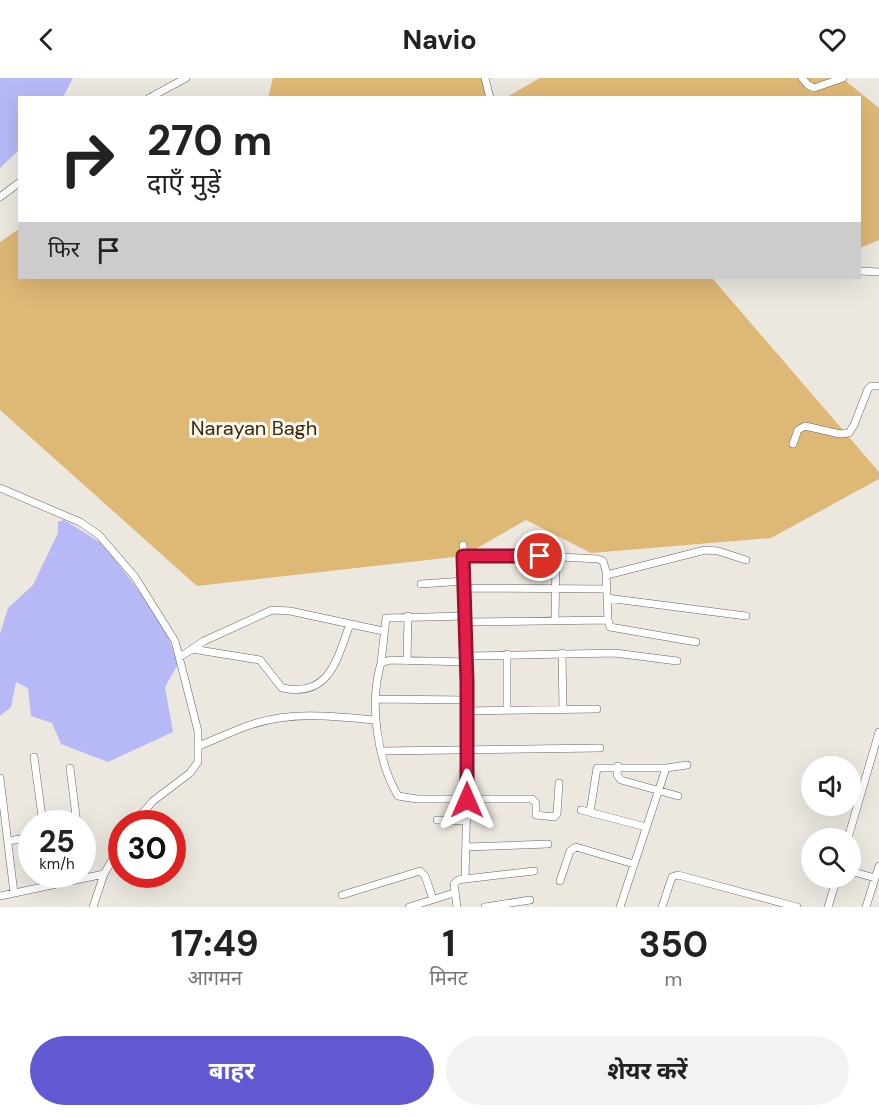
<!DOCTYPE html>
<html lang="hi">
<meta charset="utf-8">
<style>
:root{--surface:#fff;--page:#f2f2f2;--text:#222;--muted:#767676;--accent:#6258d1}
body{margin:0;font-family:"DM Sans","Noto Sans Devanagari",sans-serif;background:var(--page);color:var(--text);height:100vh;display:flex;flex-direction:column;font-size:22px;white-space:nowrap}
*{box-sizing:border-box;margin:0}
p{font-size:20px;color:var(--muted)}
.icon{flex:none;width:33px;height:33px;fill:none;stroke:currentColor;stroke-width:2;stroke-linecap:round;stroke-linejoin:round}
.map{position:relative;height:829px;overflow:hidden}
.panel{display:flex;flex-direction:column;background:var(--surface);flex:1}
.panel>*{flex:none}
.top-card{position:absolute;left:18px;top:18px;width:843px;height:183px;border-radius:0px;box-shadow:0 6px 24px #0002;background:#fff;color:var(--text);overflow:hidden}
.buttons{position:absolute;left:801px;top:678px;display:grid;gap:12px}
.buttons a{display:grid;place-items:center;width:60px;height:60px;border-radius:50%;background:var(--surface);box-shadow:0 6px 24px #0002;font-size:30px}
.speed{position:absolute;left:18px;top:732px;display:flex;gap:12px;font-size:30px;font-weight:700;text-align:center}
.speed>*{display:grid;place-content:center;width:78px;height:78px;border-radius:50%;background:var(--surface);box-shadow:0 6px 24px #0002;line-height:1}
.speed small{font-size:15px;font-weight:400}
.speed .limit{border:9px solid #d22;background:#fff;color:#111}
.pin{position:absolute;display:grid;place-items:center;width:51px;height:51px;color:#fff;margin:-26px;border:3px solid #fff;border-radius:50%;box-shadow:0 2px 6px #0007}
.me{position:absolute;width:66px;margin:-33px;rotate:0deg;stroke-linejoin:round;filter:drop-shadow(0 0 4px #0008)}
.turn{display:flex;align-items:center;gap:21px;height:126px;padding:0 30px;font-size:27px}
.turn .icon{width:78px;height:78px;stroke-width:2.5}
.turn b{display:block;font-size:42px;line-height:51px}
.then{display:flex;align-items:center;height:57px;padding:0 30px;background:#0003;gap:12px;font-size:22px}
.eta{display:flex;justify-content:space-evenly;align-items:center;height:102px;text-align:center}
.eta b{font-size:36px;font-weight:700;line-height:42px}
.action{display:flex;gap:12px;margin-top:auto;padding:12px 30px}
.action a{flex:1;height:69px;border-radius:36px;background:var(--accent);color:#fff;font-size:24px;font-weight:700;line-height:69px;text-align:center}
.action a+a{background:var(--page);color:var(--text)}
header{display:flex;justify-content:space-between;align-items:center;height:78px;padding:0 30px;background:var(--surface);font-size:27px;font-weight:700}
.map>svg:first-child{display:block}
.green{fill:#deb875}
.water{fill:#b6b9f5}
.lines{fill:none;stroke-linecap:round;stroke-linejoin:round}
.minor-casing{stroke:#67645d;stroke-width:8}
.minor{stroke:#fff;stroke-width:7}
.route-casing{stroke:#92132f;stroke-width:15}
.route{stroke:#e11d48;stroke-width:10}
.labels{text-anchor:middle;stroke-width:6;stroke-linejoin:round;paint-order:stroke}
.park-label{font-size:20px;fill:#3a2907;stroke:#faf5ed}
</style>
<header><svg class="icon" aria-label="back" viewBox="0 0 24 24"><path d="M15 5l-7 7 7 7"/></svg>Navio<svg class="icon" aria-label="heart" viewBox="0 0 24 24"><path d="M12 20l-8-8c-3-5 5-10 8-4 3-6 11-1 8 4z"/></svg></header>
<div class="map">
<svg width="879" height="829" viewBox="0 0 879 829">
<rect width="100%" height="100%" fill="#ece8e0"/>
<path class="green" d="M273,0H487L494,19L268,20Z
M540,0H842L879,30V162L860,170V20H505Z
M19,151L20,200H712L879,394V401L771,460L591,475L526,442L463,478L197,508L0,332V164Z"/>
<path class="water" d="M0,0H73L63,19L20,20L19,72L0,90Z
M64,442L103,466L163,544L178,586L165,609L173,654L108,684L61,666L52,645L31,638L28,610L16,604L11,629L0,638V556L8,530L33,507L58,455V444Z"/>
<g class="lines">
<g class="minor-casing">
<path id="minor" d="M485,0L490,20
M802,0L808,7L814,10L843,0
M149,20L186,0
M0,119L20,104
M860,193L879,194
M793,366L798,352L805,348L840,356L849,355L854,347L868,311L871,308H879
M0,410L80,444L99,457L135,499L175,563L198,653V684L190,695L153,723L133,746
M463,478L523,477L598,481L603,483L606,493L608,542L610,549L696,564
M607,497L705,472L718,473L746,482
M421,506L465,503
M465,510L607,511
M607,520L746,538
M555,542L556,479
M466,544L608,542
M192,571L260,582L282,610C330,620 337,581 350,546
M562,575L563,632
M507,576V632
M467,578L615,575L677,583
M180,579L204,563L272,532L290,533L383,553
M407,583L408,538
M467,584L390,582L381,585C369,625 377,682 398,718L417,721H532L536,725V737L554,739L557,736L559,705
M381,585L386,540L466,538
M376,621L467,622
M467,633L597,631
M199,668C216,661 233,653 250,647C291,633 333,638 374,642
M382,673L600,670
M34,679L43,746
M618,688L617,697L621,702L678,718
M70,690L77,746
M0,700L14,815
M581,732L646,749
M590,734L597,690H666L687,687
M437,742L467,743
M848,760L879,654
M8,763L32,759
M466,769L548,766
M82,782L85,800
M850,793L875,800
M465,801L534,793
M560,803L570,773L576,769L634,786
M342,817L420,793L425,798L433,821
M0,818L104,796L122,765
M93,829L104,796
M409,829L454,815
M457,829L454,806L458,802L465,801C468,689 469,578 463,467
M485,829L530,822
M620,829L666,690
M662,829L672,799L678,797L797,829
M828,829L837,800
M866,829L879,788"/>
</g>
<use href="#minor" class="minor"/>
</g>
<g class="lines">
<g class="route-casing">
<path id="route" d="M467,722V604L463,478H540"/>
</g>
<use href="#route" class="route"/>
</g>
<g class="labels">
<g class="park-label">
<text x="254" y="357">Narayan Bagh</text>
</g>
</g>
</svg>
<div class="buttons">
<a><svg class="icon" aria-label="sound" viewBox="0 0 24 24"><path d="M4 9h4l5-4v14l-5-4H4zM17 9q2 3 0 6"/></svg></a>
<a><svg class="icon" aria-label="search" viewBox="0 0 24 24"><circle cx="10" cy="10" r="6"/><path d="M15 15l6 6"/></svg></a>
</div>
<div class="speed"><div>25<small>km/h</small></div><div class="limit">30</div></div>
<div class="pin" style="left:540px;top:478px;background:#d93025"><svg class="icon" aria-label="arrive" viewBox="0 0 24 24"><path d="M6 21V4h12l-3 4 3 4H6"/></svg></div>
<svg class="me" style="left:467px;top:722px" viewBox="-20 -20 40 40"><path d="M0-17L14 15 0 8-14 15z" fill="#e11d48" stroke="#fff" stroke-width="4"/></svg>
<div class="top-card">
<div class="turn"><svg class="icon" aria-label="right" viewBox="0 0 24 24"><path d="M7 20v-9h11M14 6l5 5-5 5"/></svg><div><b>270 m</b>दाएँ मुड़ें</div></div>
<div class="then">फिर<svg class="icon" aria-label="arrive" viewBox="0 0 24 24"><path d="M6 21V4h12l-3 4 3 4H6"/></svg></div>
</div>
</div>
<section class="panel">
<div class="eta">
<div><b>17:49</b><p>आगमन</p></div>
<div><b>1</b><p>मिनट</p></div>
<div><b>350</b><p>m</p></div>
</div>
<div class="action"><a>बाहर</a><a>शेयर करें</a></div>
</section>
